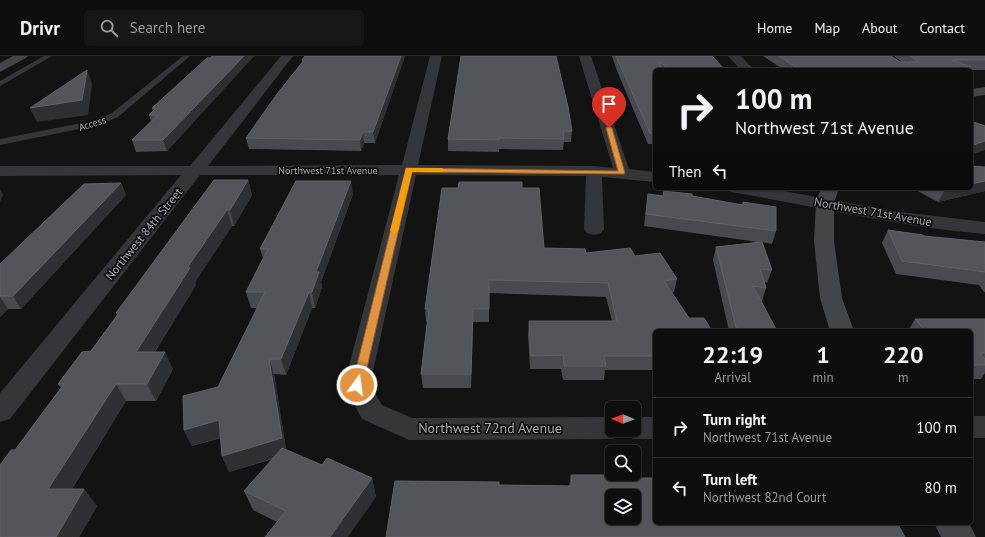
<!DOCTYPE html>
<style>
:root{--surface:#0e0e0f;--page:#171718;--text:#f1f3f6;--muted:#9b9c9e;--line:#2e2e2f}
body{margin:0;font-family:"PT Sans",sans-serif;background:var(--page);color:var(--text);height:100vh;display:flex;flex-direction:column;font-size:15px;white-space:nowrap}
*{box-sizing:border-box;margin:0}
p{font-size:13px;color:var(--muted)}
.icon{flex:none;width:22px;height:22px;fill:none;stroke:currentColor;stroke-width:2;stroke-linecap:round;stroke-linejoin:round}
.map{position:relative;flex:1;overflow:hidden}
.side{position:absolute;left:653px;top:273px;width:320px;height:196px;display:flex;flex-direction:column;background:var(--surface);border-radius:6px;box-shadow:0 1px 3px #0004,0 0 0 1px var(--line)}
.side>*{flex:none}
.hud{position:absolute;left:653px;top:12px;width:320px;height:122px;border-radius:6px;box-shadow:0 1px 3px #0004,0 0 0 1px var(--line);background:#0e0e0f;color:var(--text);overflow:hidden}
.needle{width:26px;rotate:271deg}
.fabs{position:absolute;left:605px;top:345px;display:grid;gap:8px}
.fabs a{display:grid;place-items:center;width:36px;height:36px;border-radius:6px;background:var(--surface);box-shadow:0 1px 3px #0004,0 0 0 1px var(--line);font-size:20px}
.pin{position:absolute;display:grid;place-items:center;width:34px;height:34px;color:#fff;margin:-41px -17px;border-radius:50% 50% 50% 0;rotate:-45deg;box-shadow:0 0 4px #0007}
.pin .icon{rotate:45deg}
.me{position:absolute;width:44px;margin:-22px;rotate:14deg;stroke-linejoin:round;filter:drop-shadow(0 0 3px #0008)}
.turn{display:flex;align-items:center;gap:14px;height:84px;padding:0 16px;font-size:18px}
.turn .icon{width:52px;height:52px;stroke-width:2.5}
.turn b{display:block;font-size:28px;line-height:34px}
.then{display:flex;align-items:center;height:38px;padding:0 16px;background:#0003;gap:8px;font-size:15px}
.eta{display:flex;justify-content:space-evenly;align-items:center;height:68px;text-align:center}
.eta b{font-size:24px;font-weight:600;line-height:28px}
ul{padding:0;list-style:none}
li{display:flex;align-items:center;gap:12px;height:60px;padding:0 16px;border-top:1px solid var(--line)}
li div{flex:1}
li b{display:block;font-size:15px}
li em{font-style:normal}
header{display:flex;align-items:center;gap:24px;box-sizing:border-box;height:56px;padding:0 20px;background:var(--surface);border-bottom:1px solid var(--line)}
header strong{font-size:19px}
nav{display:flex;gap:22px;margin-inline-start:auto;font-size:14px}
.search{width:280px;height:36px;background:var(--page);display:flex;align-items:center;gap:10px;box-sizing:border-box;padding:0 14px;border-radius:6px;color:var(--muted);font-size:15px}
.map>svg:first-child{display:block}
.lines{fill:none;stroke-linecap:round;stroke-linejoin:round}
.lane{fill:#343639;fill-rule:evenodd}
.street{fill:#343639;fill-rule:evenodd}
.secondary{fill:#434549;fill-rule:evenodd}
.wall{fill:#494a4f}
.shaded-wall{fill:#2f3033}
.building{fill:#53555a;stroke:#606268;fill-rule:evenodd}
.route{fill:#e2933d;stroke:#936028}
.slow{fill:#f59e0b}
.labels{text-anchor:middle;stroke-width:3.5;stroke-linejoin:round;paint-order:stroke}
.far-street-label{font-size:10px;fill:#a6acb4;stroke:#0e0e0f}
.street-label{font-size:12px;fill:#a6acb4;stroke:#0e0e0f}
.near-street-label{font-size:14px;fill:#a6acb4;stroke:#0e0e0f}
</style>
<header>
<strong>Drivr</strong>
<div class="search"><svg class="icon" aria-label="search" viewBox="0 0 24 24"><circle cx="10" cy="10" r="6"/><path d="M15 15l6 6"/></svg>Search here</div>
<nav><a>Home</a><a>Map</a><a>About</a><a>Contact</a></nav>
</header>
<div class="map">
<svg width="985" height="481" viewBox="0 0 985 481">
<rect width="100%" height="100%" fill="#131314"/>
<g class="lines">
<path class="lane" d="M44,0H52L0,30V25Z
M183,0H190L118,61L99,69L0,89V83L97,64L112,57Z"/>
<path class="street" d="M281,0H293L208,110L402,109L430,0H442L418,109L594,110L613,112L579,0H591L629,113L655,116V126L602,121L604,173L601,177L594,179L587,177L584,173L586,120L416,119L370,329L382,349L412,362L612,361V374H634V361H655V383H634L624,380L623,378L622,380L612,383L409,384L362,363L344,329L399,119H200L10,363L0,366V337L181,119L0,120V110H190Z
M728,0H741L754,14H741Z
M728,132H768L892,155L985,166V178C901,171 820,151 737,137L731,136Z
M971,360H985V382H971Z"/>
<path class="secondary" d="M13,0H28L26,2L0,16V7Z
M985,31V39L971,41V33Z
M821,132H839L834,147V185L842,242L854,275H830L820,242L814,185L816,147Z
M934,467H969L976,481H941Z"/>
</g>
<path class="wall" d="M212,0H254L167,95L136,96L132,84L151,65L149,59L153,55L152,52Z
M405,0L375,87H364L361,95L249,93L246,82L303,6L302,4Z
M461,0L572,75L571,86H564L563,94L499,93V96L448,95V83Z
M612,0H712L725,14H655V88H648L617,15Z
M763,0H891L900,6H902L894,0H985V14H784Z
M985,111V135L938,146L912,132H971Z
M248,124L252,139L234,170H232L195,226L196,229L155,296L173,313L156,345H126L72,433L97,450L79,481H0L15,394L61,332L58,328L91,295L117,259L116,257Z
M121,127L126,139L21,253H8L0,261V208Z
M522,132L544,192L586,197L635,200L677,223L674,236L672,237L655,275V320L653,314H605L604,324H563L561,313H530L528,279L529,265H612L606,241L489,237V266H473L471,332H423L421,318L427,266H426L425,253Z
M664,135L692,140L742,149L743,146L776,175L772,188L762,186L772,214L767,227L765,226L766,232L762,245H761L777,275H729L713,204L716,191L758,186L644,170L648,138L663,140Z
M353,138L321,226L322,231L315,252H312L286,319L274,318L286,394L322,409L372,422L376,441L277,466L253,454L244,435L273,403L229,416L222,400L221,382L192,390L184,374L218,331L258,252H251L246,236L263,202L260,193Z
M888,174L924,180L985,186V236H984L979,229L896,218L882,187Z
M915,263H985V317L981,323H971V275H908Z
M571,419L625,422L905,481L499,429L569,430Z"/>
<path class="shaded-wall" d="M244,0H254L167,95L163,84Z
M401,0H405L375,87L373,76Z
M971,11L969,14H939Z
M87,14L92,28L88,59L37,66L30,52Z
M363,76L364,87L361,95L360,84Z
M985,85V94L971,99V90Z
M248,124L252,139L234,170L230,154Z
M351,125L353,138L321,226L322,231L315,252L312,236L316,216Z
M985,125V135L938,146L945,134L955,132H971V128Z
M121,127L126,139L21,253L13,240Z
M0,133L3,139L0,146Z
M227,154L232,170L195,226L196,229L144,313L136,296L187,212Z
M309,236L312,252L286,319L281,303Z
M0,241L8,253L0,261Z
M473,253V266L471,332V318Z
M165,296L173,313L156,345L147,328Z
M269,303L274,318L287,398L229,416L222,400Z
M116,328L126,345L61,450L48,433Z
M219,364L226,380L192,390L184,374Z
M372,422L376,441L348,481H330Z
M84,433L97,450L79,481H56Z"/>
<path class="building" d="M212,0H244L163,84H132L158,59H149L156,52H152L207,2H211Z
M305,0H401L373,76H363L360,84L246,82L277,38L304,4H302Z
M461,0H556L568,51L572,75H563L564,83L499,82V84L448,83Z
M616,0H712L725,14H671L659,6L663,14H655V77H650Z
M779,0H891L900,6H916V4L910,0H985V4H953L971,11L939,14H789H800Z
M87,14L82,44L30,52Z
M971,65L985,70V85L971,90Z
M971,110L985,111V125L971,128Z
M214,124H248L230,154H227L187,212H190L136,296H165L147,328H116L48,433H84L56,481H0V409L11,394H15L64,328H58L82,296L91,295L119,257H116Z
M296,125H351L316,216H319L312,236H309L281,303H269L282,382L222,400L219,364L184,374L183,340L218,331L265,236H246L268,193H260Z
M459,126H522V132H539L544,192L585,193L586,197L630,192L635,200L660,197L677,223L664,225L689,262H704L712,275H655V300H604L606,310H564L563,299L531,300L529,265H617L608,227L489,224V253H473L471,318H421L429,253H425L442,132H458Z
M121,127L13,240H0V208L84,128Z
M940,132H955L945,134Z
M664,135L692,138V140L743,149V146L776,151V175L646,158L648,138L663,140Z
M888,174L923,179L924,180L985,186V216L902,205Z
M762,186L772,214L760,213L766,232L753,230L777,275H737L716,191Z
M915,263H985V297H980L985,303V309H971V275H925Z
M282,392L322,409L327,402L372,422L330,481H265L286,455L244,435Z
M571,419H625V422H655V467H897L905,481H386L395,425L499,426V429L572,430ZM612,440H634V462H612Z"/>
<path class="route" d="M609,70L612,72L625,117L624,118L412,116L363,329L361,331H354L352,329L406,112L618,115L606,72Z"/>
<path class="slow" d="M406,112H442L445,114L442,116H412L398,175L394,178L390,175Z"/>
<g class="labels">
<g class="far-street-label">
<text transform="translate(92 67) rotate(-17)" y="4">Access</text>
<text x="328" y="118">Northwest 71st Avenue</text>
</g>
<g class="street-label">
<text transform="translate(873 156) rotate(10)" y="4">Northwest 71st Avenue</text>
<text transform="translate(144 178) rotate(-51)" y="4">Northwest 84th Street</text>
</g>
<g class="near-street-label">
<text x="490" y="377">Northwest 72nd Avenue</text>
</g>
</g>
</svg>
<div class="fabs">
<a><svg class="needle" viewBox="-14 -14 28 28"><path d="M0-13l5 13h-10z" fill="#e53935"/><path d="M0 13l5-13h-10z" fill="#9b9c9e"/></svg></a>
<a><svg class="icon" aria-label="search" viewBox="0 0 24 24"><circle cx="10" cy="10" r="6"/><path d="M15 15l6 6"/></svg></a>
<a><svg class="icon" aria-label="layers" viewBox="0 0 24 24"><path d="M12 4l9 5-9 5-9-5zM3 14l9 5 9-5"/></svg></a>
</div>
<div class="pin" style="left:609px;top:72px;background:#d93025"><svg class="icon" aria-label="arrive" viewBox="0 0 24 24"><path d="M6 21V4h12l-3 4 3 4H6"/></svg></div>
<svg class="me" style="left:357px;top:329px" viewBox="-20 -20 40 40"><circle r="17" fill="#e2933d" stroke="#fff" stroke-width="3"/><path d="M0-11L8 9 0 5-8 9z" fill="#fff"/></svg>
<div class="hud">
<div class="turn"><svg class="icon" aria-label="right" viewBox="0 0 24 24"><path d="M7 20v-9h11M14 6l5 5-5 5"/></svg><div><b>100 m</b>Northwest 71st Avenue</div></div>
<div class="then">Then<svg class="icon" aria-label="left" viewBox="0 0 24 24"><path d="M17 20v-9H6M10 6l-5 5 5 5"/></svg></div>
</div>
<section class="side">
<div class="eta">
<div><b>22:19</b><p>Arrival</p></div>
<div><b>1</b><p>min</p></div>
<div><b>220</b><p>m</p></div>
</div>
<ul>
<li><svg class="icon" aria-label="right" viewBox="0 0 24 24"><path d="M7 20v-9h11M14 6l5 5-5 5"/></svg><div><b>Turn right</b><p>Northwest 71st Avenue</p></div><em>100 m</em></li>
<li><svg class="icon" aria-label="left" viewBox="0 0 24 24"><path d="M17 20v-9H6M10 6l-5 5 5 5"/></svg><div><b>Turn left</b><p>Northwest 82nd Court</p></div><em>80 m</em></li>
</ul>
</section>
</div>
